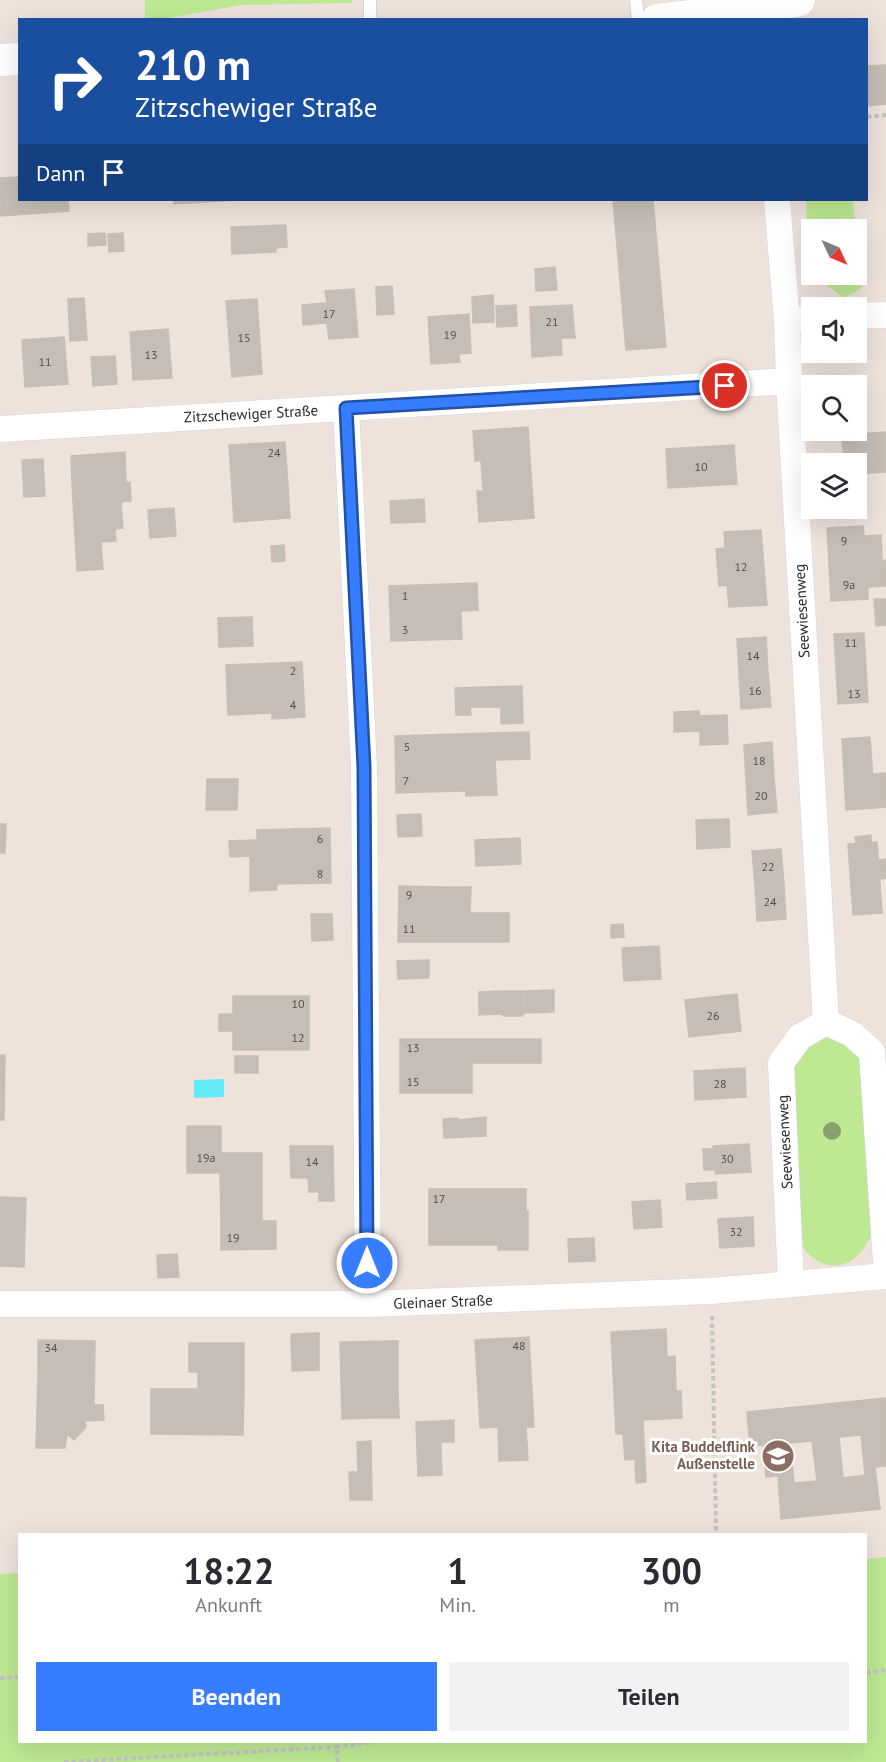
<!DOCTYPE html>
<html lang="de">
<meta charset="utf-8">
<style>
:root{--surface:#fff;--page:#f2f2f3;--text:#2b2b33;--muted:#7c7c81;--accent:#367dff}
body{margin:0;font-family:"PT Sans",sans-serif;background:var(--page);color:var(--text);height:100vh;display:flex;flex-direction:column;font-size:22px;white-space:nowrap}
*{box-sizing:border-box;margin:0}
p{font-size:20px;color:var(--muted)}
.icon{flex:none;width:33px;height:33px;fill:none;stroke:currentColor;stroke-width:2;stroke-linecap:round;stroke-linejoin:round}
.map{position:relative;flex:1;overflow:hidden}
.drawer{position:absolute;left:18px;top:1533px;width:849px;height:210px;display:flex;flex-direction:column;background:var(--surface);border-radius:0px;box-shadow:0 6px 24px #0002}
.drawer>*{flex:none}
.top-card{position:absolute;left:18px;top:18px;width:850px;height:183px;border-radius:0px;box-shadow:0 6px 24px #0002;background:#1a4fa0;color:#fff;overflow:hidden}
.needle{width:39px;rotate:134deg}
.fabs{position:absolute;left:801px;top:219px;display:grid;gap:12px}
.fabs a{display:grid;place-items:center;width:66px;height:66px;border-radius:0px;background:var(--surface);box-shadow:0 6px 24px #0002;font-size:30px}
.pin{position:absolute;display:grid;place-items:center;width:51px;height:51px;color:#fff;margin:-26px;border:3px solid #fff;border-radius:50%;box-shadow:0 2px 6px #0007}
.me{position:absolute;width:66px;margin:-33px;rotate:0deg;stroke-linejoin:round;filter:drop-shadow(0 0 4px #0008)}
.turn{display:flex;align-items:center;gap:21px;height:126px;padding:0 18px;font-size:27px}
.turn .icon{width:78px;height:78px;stroke-width:2.5}
.turn b{display:block;font-size:42px;line-height:51px}
.then{display:flex;align-items:center;height:57px;padding:0 18px;background:#0003;gap:12px;font-size:22px}
.eta{display:flex;justify-content:space-evenly;align-items:center;height:102px;text-align:center}
.eta b{font-size:36px;font-weight:700;line-height:42px}
.cta{display:flex;gap:12px;margin-top:auto;padding:12px 18px}
.cta a{flex:1;height:69px;border-radius:0px;background:var(--accent);color:#fff;font-size:24px;font-weight:700;line-height:69px;text-align:center}
.cta a+a{background:var(--page);color:var(--text)}
.map>svg:first-child{display:block}
.green{fill:#bee992}
.water{fill:#64ebf9}
.building{fill:#c5beb6;stroke:#c9beb4;stroke-width:1.5;fill-rule:evenodd}
.lines{fill:none;stroke-linecap:round;stroke-linejoin:round}
.service-casing{stroke:#d0d7e4;stroke-width:14}
.minor-casing{stroke:#d0d7e4;stroke-width:27}
.tertiary-casing{stroke:#d0d7e4;stroke-width:33}
.path{stroke:#c3c3c3;stroke-width:4;stroke-dasharray:4.5 3;stroke-linecap:butt}
.service{stroke:#fff;stroke-width:12}
.minor{stroke:#fff;stroke-width:26}
.tertiary{stroke:#fff;stroke-width:32}
.tree{fill:#88a26d}
.route-casing{stroke:#2351a6;stroke-width:15}
.route{stroke:#367dff;stroke-width:10}
.labels{text-anchor:middle;stroke-width:6;stroke-linejoin:round;paint-order:stroke}
.number-label{font-size:12px;fill:#514f4d}
.street-label{font-size:15px;fill:#2a2a2a;stroke:#fff}
.education-label{font-size:15px;font-weight:bold;fill:#785e54;stroke:#fff;text-anchor:end}
</style>
<div class="map">
<svg width="886" height="1762" viewBox="0 0 886 1762">
<rect width="100%" height="100%" fill="#eee2db"/>
<path class="green" d="M145,0H352V3L241,5L163,19H145Z
M806,200H852L865,280L859,290L844,298L819,279L817,275L856,274V230H812L811,263L809,257Z
M818,1035C849,1039 853,1047 868,1074L872,1235C866,1244 861,1255 851,1261C831,1272 809,1261 800,1242L794,1067L800,1055Z
M886,1557V1762H0V1574L19,1573L20,1742H866V1559Z"/>
<path class="water" d="M224,1079V1097L194,1098V1080Z"/>
<path class="building" d="M886,65V104L867,106V66Z
M20,177V200H68L69,211L0,216V178Z
M174,200H239L174,204Z
M613,200H653L666,347L626,350Z
M286,225L287,247L276,248V252L232,254L231,227Z
M105,233L106,245L88,246V234Z
M123,233L124,251L109,252L108,234Z
M555,267L557,290L536,291L535,269Z
M392,286L394,314L377,315L376,287Z
M354,289L358,337L329,339L327,323L303,325L302,305L327,303L325,291Z
M493,295L494,322L473,323L472,297Z
M84,298L87,340L70,341L68,299Z
M257,299L262,374L232,377L226,301Z
M516,305L517,326L497,327L496,306Z
M572,305L575,338H561L562,355L532,357L530,307Z
M469,314L471,353L459,354L460,362L431,364L428,317Z
M168,329L172,378L133,380L130,332Z
M64,337L68,384L25,387L22,340Z
M115,356L117,384L93,386L91,357Z
M528,427L534,518L479,522L477,491H483L481,461H475L473,431Z
M886,432V472L856,474V464H844L842,435Z
M285,442L287,471L272,472L273,492L249,494L248,474L231,475L229,445Z
M734,445L737,484L668,488L666,449Z
M125,452L126,482L112,483L114,502L84,504L83,483H72L71,456Z
M43,459L45,496L24,497L22,460Z
M287,471L290,518L234,522L231,475L248,474L249,494L273,492L272,472Z
M130,482L131,501L121,502L123,528L115,529L116,541L101,542L103,569L77,571L72,483H83L84,504L114,502L112,483Z
M424,499L425,522L391,523L390,501Z
M174,508L176,536L150,538L148,510Z
M863,526L864,536L881,535L882,561L886,560V586L868,587V599L831,601L827,528Z
M761,530L767,605L729,607L727,585L719,586L716,549L725,548L724,532Z
M284,545L285,561L272,562L271,546Z
M477,583L478,610L461,611L462,639L391,641L389,586Z
M874,599H886V625L876,626Z
M252,617L253,646L219,647L218,618Z
M864,633L868,702L838,704L834,634Z
M766,637L768,672L739,674L737,639Z
M302,662L305,717L272,719V713L228,715L226,665Z
M768,672L771,707L741,709L739,674Z
M522,686L523,723L501,724V707H470L471,715H456L455,688Z
M699,711L700,716L727,715L728,744L700,745V731L674,732V712Z
M529,732L530,759L464,761V746L425,747L424,735Z
M424,735L425,747L464,746V761L495,760L497,795L466,796L465,778L425,779V792L396,793L395,736Z
M870,737L875,808L846,810L842,739Z
M772,742L774,778L746,780L744,745Z
M886,773V807L875,808L873,774Z
M465,778L466,791L425,792V779Z
M774,778L777,812L748,815L746,780Z
M207,779H238L237,810H206Z
M421,814L422,836L398,837L397,815Z
M729,819L730,847L697,849L696,820Z
M0,824H6L5,853H0Z
M330,828L331,883L277,884V890L250,891V856L230,857L229,841L257,840V830Z
M871,835V843H856L855,837Z
M520,838L521,864L476,866L475,840Z
M877,842L882,913L853,915L848,844Z
M781,849L784,884L755,886L752,851Z
M886,859V878L880,879L879,860Z
M784,884L786,919L757,921L755,886Z
M399,886L447,887V932L427,931V942H398Z
M447,887H471L470,913H509V942H427V931L447,932Z
M311,914H332L333,940L312,941Z
M623,924L624,937L611,938V925Z
M659,946L661,979L624,981L622,948Z
M429,960V978L398,979L397,961Z
M554,990V1012L524,1013V991Z
M501,991H524V1013L522,1016H504L501,1014Z
M501,991V1014L479,1015V992Z
M737,994L741,1031L689,1037L685,1000Z
M233,996H309V1050H233V1031H219V1014H233Z
M400,1039H472V1093H400Z
M472,1039H541V1063H472Z
M0,1055H5L4,1120H0Z
M235,1056H258V1073H235Z
M745,1068L746,1097L695,1100L694,1071Z
M486,1117V1136L444,1138L443,1119L458,1118V1120Z
M187,1126H221V1153H262V1202H233V1220L221,1221L220,1173H187Z
M749,1144L751,1172L715,1174V1170H704L703,1149H714L713,1146Z
M290,1146H333L334,1201H319V1192H309L308,1178H291Z
M716,1182L717,1198L687,1200L686,1184Z
M429,1189H457V1204H478L477,1231H457V1245H429Z
M457,1189H526V1211H498V1245H457V1231H477L478,1204H457Z
M0,1197L26,1198L24,1267L0,1266Z
M660,1200L662,1227L634,1229L632,1202Z
M233,1202H262V1221H276V1249L221,1250V1221L233,1220Z
M498,1211H528V1250H498Z
M753,1217L754,1246L720,1248L718,1219Z
M594,1238L595,1261L569,1262L568,1239Z
M177,1254L179,1277L158,1278L157,1255Z
M666,1329L667,1357L675,1356L676,1391H681L682,1418L643,1420L646,1482L636,1483L635,1459L625,1460L623,1434H616L611,1332Z
M319,1333V1370L292,1371L291,1334Z
M529,1337L534,1427H526L528,1460L499,1461L498,1427L480,1428L475,1340Z
M38,1340L95,1341L94,1405L66,1404V1391H52L53,1373H38Z
M393,1341H398V1390H371V1418L342,1419L340,1342Z
M189,1343H244V1390H219V1410H198V1372H189Z
M38,1373H53L52,1391H66V1404L103,1405L104,1420L85,1421L86,1427L74,1440L67,1434L65,1448H36Z
M151,1389H198V1410H219V1390H244L243,1435L151,1434Z
M371,1390H398L399,1418H371Z
M886,1398V1466L875,1467L880,1509L781,1519L778,1476L766,1477L763,1445L750,1446L747,1412ZM861,1435L865,1475L843,1478L839,1437ZM812,1441L817,1481L794,1483L790,1443Z
M454,1420V1442H441L440,1421Z
M440,1421L442,1475L418,1476L416,1422Z
M371,1441L372,1500H350L349,1472H358L357,1442Z"/>
<g class="lines">
<g class="service-casing">
<path id="service" d="M370,0V20
M636,0L638,20"/>
</g>
<g class="minor-casing">
<path id="minor" d="M777,200L787,320L789,381L826,1022
M856,316L886,315
M787,320L812,319
M346,408L364,767L368,1304
M0,429L789,381
M791,1283L781,1063L800,1037L826,1022L852,1034L872,1052L886,1263
M0,1304H368L711,1291L886,1276"/>
</g>
<g class="tertiary-casing">
<path id="tertiary" d="M657,20L764,7L799,0
M0,60L20,59"/>
</g>
<path class="path" d="M867,117L886,115
M712,1316L716,1534
M866,1673L886,1670
M0,1678L20,1677
M64,1762L336,1747L335,1742
M338,1762L336,1747L374,1742"/>
<use href="#service" class="service"/>
<use href="#minor" class="minor"/>
<use href="#tertiary" class="tertiary"/>
</g>
<circle class="tree" cx="832" cy="1131" r="9"/>
<g class="lines">
<g class="route-casing">
<path id="route" d="M367,1263L364,767L346,408L725,386"/>
</g>
<use href="#route" class="route"/>
</g>
<defs>
<g id="school-disc" transform="scale(1.725)"><circle r="9.5" fill="#8d6e63" stroke="#fff"/><path d="M0-5L7-2L0 1L-7-2ZM-4 1L0 2.5L4 1V4Q0 6-4 4Z" fill="#fff"/></g>
</defs>
<g fill-rule="evenodd">
<use href="#school-disc" x="778" y="1456"/>
</g>
<g class="labels">
<g class="number-label">
<text x="329" y="318">17</text>
<text x="552" y="326">21</text>
<text x="450" y="339">19</text>
<text x="244" y="342">15</text>
<text x="151" y="359">13</text>
<text x="45" y="366">11</text>
<text x="274" y="457">24</text>
<text x="701" y="471">10</text>
<text x="844" y="545">9</text>
<text x="741" y="571">12</text>
<text x="849" y="589">9a</text>
<text x="405" y="600">1</text>
<text x="405" y="634">3</text>
<text x="851" y="647">11</text>
<text x="753" y="660">14</text>
<text x="293" y="675">2</text>
<text x="755" y="695">16</text>
<text x="854" y="698">13</text>
<text x="293" y="709">4</text>
<text x="407" y="751">5</text>
<text x="759" y="765">18</text>
<text x="406" y="785">7</text>
<text x="761" y="800">20</text>
<text x="320" y="843">6</text>
<text x="768" y="871">22</text>
<text x="320" y="878">8</text>
<text x="409" y="899">9</text>
<text x="770" y="906">24</text>
<text x="409" y="933">11</text>
<text x="298" y="1008">10</text>
<text x="713" y="1020">26</text>
<text x="298" y="1042">12</text>
<text x="413" y="1052">13</text>
<text x="413" y="1086">15</text>
<text x="720" y="1088">28</text>
<text x="206" y="1162">19a</text>
<text x="727" y="1163">30</text>
<text x="312" y="1166">14</text>
<text x="439" y="1203">17</text>
<text x="736" y="1236">32</text>
<text x="233" y="1242">19</text>
<text x="519" y="1350">48</text>
<text x="51" y="1352">34</text>
</g>
<g class="street-label">
<text transform="translate(251 414) rotate(-3)" y="5">Zitzschewiger Straße</text>
<text transform="translate(802 611) rotate(-93)" y="5">Seewiesenweg</text>
<text transform="translate(785 1142) rotate(-93)" y="5">Seewiesenweg</text>
<text transform="translate(443 1302) rotate(-2)" y="5">Gleinaer Straße</text>
</g>
<g class="education-label">
<text x="755" y="1452">Kita Buddelflink<tspan x="755" dy="17">Außenstelle</tspan></text>
</g>
</g>
</svg>
<div class="fabs">
<a><svg class="needle" viewBox="-14 -14 28 28"><path d="M0-13l5 13h-10z" fill="#e53935"/><path d="M0 13l5-13h-10z" fill="#7c7c81"/></svg></a>
<a><svg class="icon" aria-label="sound" viewBox="0 0 24 24"><path d="M4 9h4l5-4v14l-5-4H4zM17 9q2 3 0 6"/></svg></a>
<a><svg class="icon" aria-label="search" viewBox="0 0 24 24"><circle cx="10" cy="10" r="6"/><path d="M15 15l6 6"/></svg></a>
<a><svg class="icon" aria-label="layers" viewBox="0 0 24 24"><path d="M12 4l9 5-9 5-9-5zM3 14l9 5 9-5"/></svg></a>
</div>
<div class="pin" style="left:725px;top:386px;background:#d93025"><svg class="icon" aria-label="arrive" viewBox="0 0 24 24"><path d="M6 21V4h12l-3 4 3 4H6"/></svg></div>
<svg class="me" style="left:367px;top:1263px" viewBox="-20 -20 40 40"><circle r="17" fill="#367dff" stroke="#fff" stroke-width="3"/><path d="M0-11L8 9 0 5-8 9z" fill="#fff"/></svg>
<div class="top-card">
<div class="turn"><svg class="icon" aria-label="right" viewBox="0 0 24 24"><path d="M7 20v-9h11M14 6l5 5-5 5"/></svg><div><b>210 m</b>Zitzschewiger Straße</div></div>
<div class="then">Dann<svg class="icon" aria-label="arrive" viewBox="0 0 24 24"><path d="M6 21V4h12l-3 4 3 4H6"/></svg></div>
</div>
<section class="drawer">
<div class="eta">
<div><b>18:22</b><p>Ankunft</p></div>
<div><b>1</b><p>Min.</p></div>
<div><b>300</b><p>m</p></div>
</div>
<div class="cta"><a>Beenden</a><a>Teilen</a></div>
</section>
</div>
